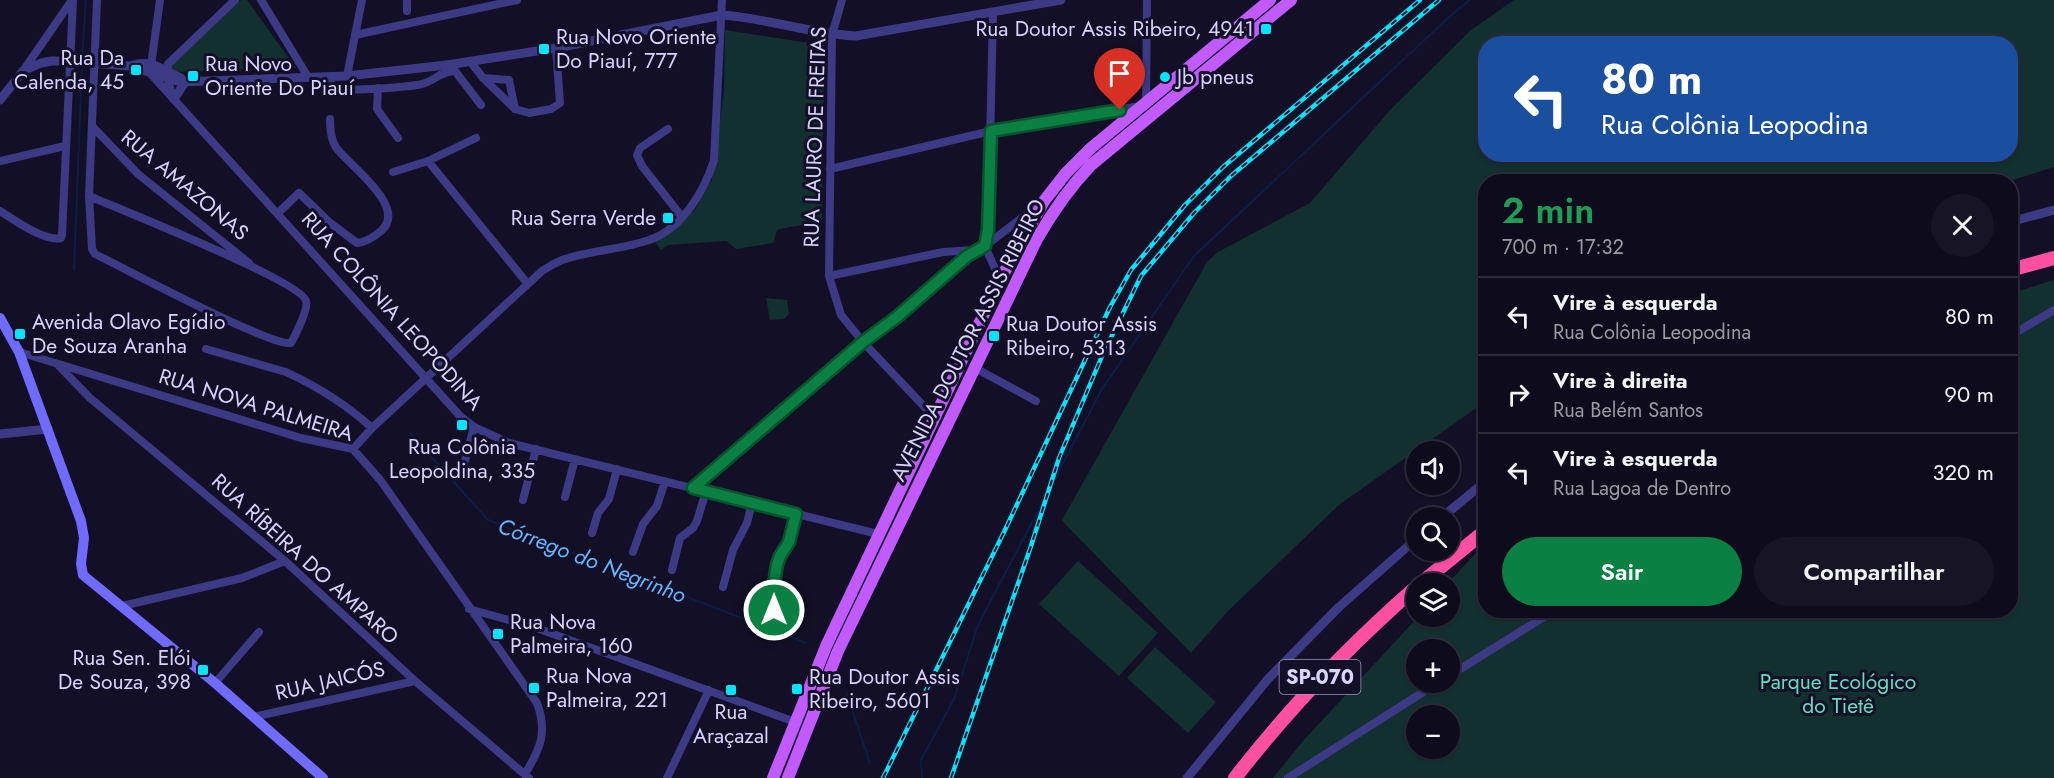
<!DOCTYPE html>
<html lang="pt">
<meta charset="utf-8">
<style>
:root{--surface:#0e0b1c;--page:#171425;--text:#f1f3f6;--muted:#9b9ba3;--line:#2e2b3b;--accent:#0b8043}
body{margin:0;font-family:Jost,sans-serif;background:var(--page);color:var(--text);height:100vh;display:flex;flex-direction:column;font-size:22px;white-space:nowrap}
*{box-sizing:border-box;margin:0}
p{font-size:20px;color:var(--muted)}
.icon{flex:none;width:33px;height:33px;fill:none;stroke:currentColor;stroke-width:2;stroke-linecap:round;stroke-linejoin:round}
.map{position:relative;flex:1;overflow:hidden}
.sheet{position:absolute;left:1478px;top:174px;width:540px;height:444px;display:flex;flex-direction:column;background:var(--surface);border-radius:24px;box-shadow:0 2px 4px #0004,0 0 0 2px var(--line)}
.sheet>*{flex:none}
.banner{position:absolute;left:1478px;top:36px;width:540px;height:126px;border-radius:24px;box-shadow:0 2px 4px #0004,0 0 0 2px var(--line);background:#1a4fa0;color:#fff;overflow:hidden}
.buttons{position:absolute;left:1406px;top:441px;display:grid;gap:12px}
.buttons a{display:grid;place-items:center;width:54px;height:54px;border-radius:50%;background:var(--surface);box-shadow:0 2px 4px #0004,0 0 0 2px var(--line);font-size:30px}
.pin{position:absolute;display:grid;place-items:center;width:51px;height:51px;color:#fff;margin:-62px -26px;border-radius:50% 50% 50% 0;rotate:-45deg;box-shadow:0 0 6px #0007}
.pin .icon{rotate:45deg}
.me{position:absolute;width:66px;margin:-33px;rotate:0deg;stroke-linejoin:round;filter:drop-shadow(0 0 4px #0008)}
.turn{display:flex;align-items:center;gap:21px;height:126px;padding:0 24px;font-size:27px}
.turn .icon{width:78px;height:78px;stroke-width:2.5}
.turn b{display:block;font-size:42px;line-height:51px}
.round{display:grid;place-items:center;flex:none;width:63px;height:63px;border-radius:32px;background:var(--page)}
.head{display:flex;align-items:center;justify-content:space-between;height:102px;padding:0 24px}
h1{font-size:36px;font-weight:600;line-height:45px;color:#1e9e55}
.primary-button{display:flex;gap:12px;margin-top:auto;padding:12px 24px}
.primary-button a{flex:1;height:69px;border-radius:36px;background:var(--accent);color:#fff;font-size:24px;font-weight:600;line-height:69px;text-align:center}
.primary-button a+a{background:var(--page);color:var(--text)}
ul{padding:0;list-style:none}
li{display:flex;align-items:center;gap:18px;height:78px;padding:0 24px;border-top:2px solid var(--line)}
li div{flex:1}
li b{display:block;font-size:22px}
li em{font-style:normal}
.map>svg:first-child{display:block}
.green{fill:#12302f;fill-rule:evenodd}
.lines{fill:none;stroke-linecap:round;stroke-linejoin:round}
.stream{stroke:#0a1f44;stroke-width:2}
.minor{stroke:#3d3a85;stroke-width:8}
.tertiary{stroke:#3d3a85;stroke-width:9}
.secondary{stroke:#6f6bff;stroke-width:10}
.primary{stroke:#c25bff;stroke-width:12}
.motorway{stroke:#ff4fa3;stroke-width:14}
.rail-casing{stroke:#00e5ff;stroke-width:4.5}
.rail{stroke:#130f26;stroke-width:2;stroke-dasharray:7;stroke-linecap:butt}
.route-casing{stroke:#07532c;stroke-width:15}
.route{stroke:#0b8043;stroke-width:10}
.poi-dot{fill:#00e5ff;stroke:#130f26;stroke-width:2}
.labels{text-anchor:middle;stroke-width:6;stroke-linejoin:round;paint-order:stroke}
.shield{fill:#130f26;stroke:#9e99be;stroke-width:1.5}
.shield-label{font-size:20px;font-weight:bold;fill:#d9d4ff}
.poi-label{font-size:21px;fill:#d9d4ff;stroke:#130f26;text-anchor:start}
.street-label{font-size:21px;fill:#d9d4ff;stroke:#130f26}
.park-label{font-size:21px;fill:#5fe0c0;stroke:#130f26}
.water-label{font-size:22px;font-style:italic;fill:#62b6ff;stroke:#130f26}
</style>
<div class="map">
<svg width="2054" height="778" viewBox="0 0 2054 778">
<rect width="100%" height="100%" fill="#130f26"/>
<path class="green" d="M241,0H247L296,68L175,72L172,69V65Z
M1514,0H2054V167L2006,182H1485V402L1340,504L1227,612L1191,653L1065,524L1062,520L1207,262L1218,252L1310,203L1390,110L1471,30ZM1485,44H2010V154H1485Z
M725,30L816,44L820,47L824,56L822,220C807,227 792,225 777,230L773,243L736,249L726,241L668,245L661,250L655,242L695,210L712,179L724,91Z
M2054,280V778H1273L1303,741L1418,617L1449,616L1448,583L1475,554L1485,548V610H2010V294ZM1416,650H1449V682H1416ZM1416,716H1449V748H1416Z
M766,298L787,300L789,314L784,319L770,320Z
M1078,561L1158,633L1119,676L1039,604Z
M1155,647L1216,702L1188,733L1127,678Z"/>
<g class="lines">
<path class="stream" d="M82,60L86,0
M74,270L82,66
M410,433L488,520L806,643
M847,694L870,763
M888,777L889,778
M922,778L921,760L954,699L978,625L1102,389L1194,256L1450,16L1470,0"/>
<path class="minor" d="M160,0L150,73L460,416L474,427L509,443L878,534
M261,0L308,77
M842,0L832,35L829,276L841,315L863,342L934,417
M407,11V0
M355,35L517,0
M470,61L483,78L515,109L529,113L551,109L560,103L556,48
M23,71L72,0
M347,76L362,0
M328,77C330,82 331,86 336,88C344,92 415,87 425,83C436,79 442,71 455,71L481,105
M483,78L509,80L515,109
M378,88L377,109L398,138
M172,96L168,79V64L235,0
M1146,103L1147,0
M92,126L138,174L249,263
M668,129L640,148L637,155L642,166L682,217
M0,161L65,146
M428,161L527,283
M830,169L991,131L1140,106
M393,172L428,161L476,138
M89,196C119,209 301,281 306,301C309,308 295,336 291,343C271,347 124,268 95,254L92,249L89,196L97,0
M0,211C15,220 44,242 61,238L62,235L73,0
M278,213L299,193L329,222L357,243C367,242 374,237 381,231C408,208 352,167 338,150C331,142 330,129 330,119
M985,246L988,230L993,13
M985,246L1000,280
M829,276L943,252L975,250
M2010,336L2054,310
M206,349L286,372C316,386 347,405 372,428
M19,352L301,438L353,449L381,481L537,703C548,733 540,749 525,774
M59,366L90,398L285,561L415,681L529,778
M975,368L1036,401
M353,449L372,428L542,271C548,267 555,263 562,260C590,250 621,250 649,240C682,229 704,192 714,160L722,0
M463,468L474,427
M693,488L863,342L897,317L967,256L985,246L1040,204
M565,497L575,459
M523,500L536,449
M592,533L598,513L609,499L617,469
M633,552L643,524L657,506L665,481
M672,570L680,538L693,528L697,521L706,491
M723,587L733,550L747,523L752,503
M122,606L242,578L285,561
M469,609L534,627L795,722
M774,610L777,595L774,583L777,565L789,542L796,514
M1449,676L1555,610
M215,683L259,632
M253,717L415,681
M667,778L709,690
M1288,778L1439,682"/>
<path class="tertiary" d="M133,65C155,59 162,71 181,78
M174,99L185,82
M0,100L23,71L41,63L51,61H70L130,66L180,82L347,76L447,65L556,48L722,15C767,18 810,34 856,36L1061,0
M2010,222L2054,210
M0,434L48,429
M1441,518L1485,482
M1187,778L1268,679L1339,607L1416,539"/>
<path class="secondary" d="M0,318L19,352L81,521L84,538L81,564L83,575L215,683L323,778"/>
<path class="primary" d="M773,778L827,644L1000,280L1044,201L1066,173L1091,148L1270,0
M788,778L838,651L1037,239C1053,211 1069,188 1091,165L1291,0"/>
<path class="motorway" d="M2010,270L2054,258
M1420,584L1485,531
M1235,778C1289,708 1350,645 1416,587"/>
<g class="rail-casing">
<path id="rail" d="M883,778L1005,530L1110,307L1131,270L1185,205L1223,167L1420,0
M951,778L1031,546L1059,458L1102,356L1141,276L1194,213L1231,176L1439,0"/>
</g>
<use href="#rail" class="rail"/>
</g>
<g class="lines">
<g class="route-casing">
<path id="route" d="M774,610L777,595L774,583L777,565L780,556L789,542L796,514L693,488L863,342L897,317L967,256L985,246L988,230L991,131L1120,110"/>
</g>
<use href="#route" class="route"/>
</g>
<g class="poi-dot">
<rect x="1260" y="23" width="12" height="12" rx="3"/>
<rect x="538" y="43" width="12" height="12" rx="3"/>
<rect x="130" y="64" width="12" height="12" rx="3"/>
<rect x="187" y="70" width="12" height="12" rx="3"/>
<circle cx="1165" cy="77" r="6"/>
<rect x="662" y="212" width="12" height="12" rx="3"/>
<rect x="14" y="328" width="12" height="12" rx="3"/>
<rect x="988" y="330" width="12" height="12" rx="3"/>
<rect x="456" y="419" width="12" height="12" rx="3"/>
<rect x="492" y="628" width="12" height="12" rx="3"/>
<rect x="197" y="664" width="12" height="12" rx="3"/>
<rect x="528" y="682" width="12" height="12" rx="3"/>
<rect x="791" y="683" width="12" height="12" rx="3"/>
<rect x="725" y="684" width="12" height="12" rx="3"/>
</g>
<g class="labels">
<rect class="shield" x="1279.5" y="660" width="81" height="34" rx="4.5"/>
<g class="shield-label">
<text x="1320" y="684">SP-070</text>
</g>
<g class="poi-label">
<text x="1254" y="36" text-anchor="end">Rua Doutor Assis Ribeiro, 4941</text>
<text x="556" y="44">Rua Novo Oriente<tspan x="556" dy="24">Do Piauí, 777</tspan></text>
<text x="124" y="65" text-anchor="end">Rua Da<tspan x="124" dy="24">Calenda, 45</tspan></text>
<text x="205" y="71">Rua Novo<tspan x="205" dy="24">Oriente Do Piauí</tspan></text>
<text x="1177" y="84">Jb pneus</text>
<text x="656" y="225" text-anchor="end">Rua Serra Verde</text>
<text x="32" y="329">Avenida Olavo Egídio<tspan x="32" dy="24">De Souza Aranha</tspan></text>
<text x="1006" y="331">Rua Doutor Assis<tspan x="1006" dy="24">Ribeiro, 5313</tspan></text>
<text x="462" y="454" text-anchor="middle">Rua Colônia<tspan x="462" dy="24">Leopoldina, 335</tspan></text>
<text x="510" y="629">Rua Nova<tspan x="510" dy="24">Palmeira, 160</tspan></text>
<text x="191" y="665" text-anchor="end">Rua Sen. Elói<tspan x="191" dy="24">De Souza, 398</tspan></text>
<text x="546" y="683">Rua Nova<tspan x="546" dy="24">Palmeira, 221</tspan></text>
<text x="809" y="684">Rua Doutor Assis<tspan x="809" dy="24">Ribeiro, 5601</tspan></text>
<text x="731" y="719" text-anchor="middle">Rua<tspan x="731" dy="24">Araçazal</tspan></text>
</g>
<g class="street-label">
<text transform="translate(815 137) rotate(-88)" y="7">RUA LAURO DE FREITAS</text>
<text transform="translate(185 185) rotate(40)" y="7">RUA AMAZONAS</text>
<text transform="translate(392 311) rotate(48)" y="7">RUA COLÔNIA LEOPODINA</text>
<text transform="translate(968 340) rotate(-63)" y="7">AVENIDA DOUTOR ASSIS RIBEIRO</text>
<text transform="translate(256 405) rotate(17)" y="7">RUA NOVA PALMEIRA</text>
<text transform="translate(305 559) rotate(42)" y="7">RUA RÍBEIRA DO AMPARO</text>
<text transform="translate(330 681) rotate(-13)" y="7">RUA JAICÓS</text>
</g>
<g class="park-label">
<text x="1838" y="689">Parque Ecológico<tspan x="1838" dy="24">do Tietê</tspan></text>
</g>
<g class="water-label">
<text transform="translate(592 560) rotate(21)" y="8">Córrego do Negrinho</text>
</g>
</g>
</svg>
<div class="buttons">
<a><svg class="icon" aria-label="sound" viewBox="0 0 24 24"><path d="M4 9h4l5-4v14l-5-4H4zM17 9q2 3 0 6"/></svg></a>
<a><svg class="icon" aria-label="search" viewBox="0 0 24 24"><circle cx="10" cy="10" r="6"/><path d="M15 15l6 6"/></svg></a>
<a><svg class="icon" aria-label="layers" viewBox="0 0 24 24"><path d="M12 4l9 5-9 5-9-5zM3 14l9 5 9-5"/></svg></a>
<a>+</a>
<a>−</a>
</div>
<div class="pin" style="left:1120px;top:110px;background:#d93025"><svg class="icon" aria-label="arrive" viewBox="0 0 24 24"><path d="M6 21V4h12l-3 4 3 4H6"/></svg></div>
<svg class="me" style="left:774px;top:610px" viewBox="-20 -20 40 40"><circle r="17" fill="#0b8043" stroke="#fff" stroke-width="3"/><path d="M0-11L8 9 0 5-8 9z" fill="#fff"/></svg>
<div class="banner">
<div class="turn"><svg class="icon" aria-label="left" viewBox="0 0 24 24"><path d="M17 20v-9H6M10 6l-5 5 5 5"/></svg><div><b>80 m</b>Rua Colônia Leopodina</div></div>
</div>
<section class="sheet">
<div class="head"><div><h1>2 min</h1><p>700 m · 17:32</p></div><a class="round"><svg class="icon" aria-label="close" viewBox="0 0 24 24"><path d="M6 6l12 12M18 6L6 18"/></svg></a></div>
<ul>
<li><svg class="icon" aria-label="left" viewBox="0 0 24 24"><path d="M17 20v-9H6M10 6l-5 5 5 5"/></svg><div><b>Vire à esquerda</b><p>Rua Colônia Leopodina</p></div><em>80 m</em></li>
<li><svg class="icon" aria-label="right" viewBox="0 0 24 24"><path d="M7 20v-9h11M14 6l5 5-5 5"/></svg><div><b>Vire à direita</b><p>Rua Belém Santos</p></div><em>90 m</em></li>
<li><svg class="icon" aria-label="left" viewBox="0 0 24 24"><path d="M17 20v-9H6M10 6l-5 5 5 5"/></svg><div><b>Vire à esquerda</b><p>Rua Lagoa de Dentro</p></div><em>320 m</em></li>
</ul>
<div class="primary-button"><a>Sair</a><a>Compartilhar</a></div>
</section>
</div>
